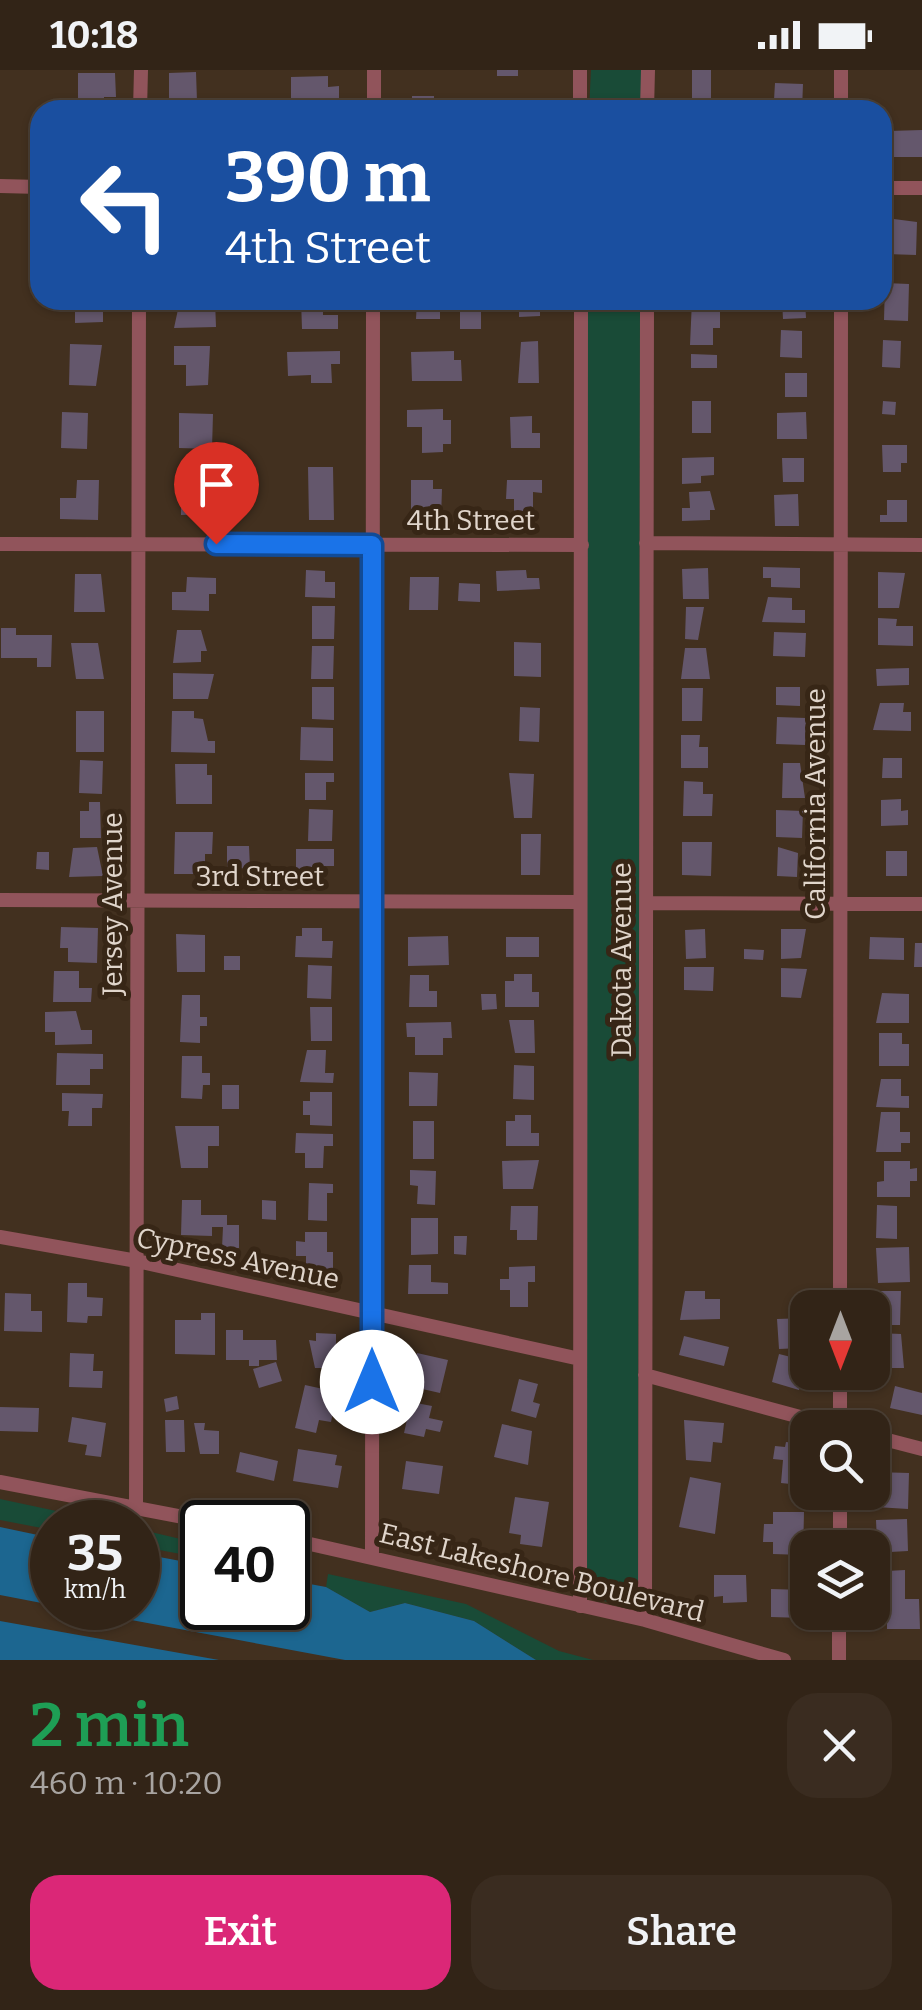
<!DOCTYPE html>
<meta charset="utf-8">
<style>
:root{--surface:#322417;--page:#3a2c20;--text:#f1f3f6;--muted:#a8a4a1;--line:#4d4136;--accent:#db2777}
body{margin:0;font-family:Bitter,serif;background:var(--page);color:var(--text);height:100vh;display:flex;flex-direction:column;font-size:38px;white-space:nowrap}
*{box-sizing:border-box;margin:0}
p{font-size:32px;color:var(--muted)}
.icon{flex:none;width:55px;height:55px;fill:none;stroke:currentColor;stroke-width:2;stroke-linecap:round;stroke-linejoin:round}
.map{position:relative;height:1590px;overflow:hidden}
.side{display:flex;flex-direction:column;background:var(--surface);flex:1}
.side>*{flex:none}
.banner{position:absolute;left:30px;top:30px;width:862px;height:210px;border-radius:30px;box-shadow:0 2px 8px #0004,0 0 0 2px var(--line);background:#1a4fa0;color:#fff;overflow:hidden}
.needle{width:65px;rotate:180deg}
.buttons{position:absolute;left:790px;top:1220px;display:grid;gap:20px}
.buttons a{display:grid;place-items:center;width:100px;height:100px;border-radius:20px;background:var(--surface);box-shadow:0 2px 8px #0004,0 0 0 2px var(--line);font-size:50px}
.speed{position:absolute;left:30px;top:1430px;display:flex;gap:20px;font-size:50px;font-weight:700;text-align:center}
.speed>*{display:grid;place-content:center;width:130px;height:130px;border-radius:50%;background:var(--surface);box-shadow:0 2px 8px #0004,0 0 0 2px var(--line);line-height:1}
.speed small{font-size:25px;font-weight:400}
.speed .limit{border:5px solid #111;border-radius:15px;background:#fff;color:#111}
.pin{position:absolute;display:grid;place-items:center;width:85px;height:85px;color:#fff;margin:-102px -42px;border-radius:50% 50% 50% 0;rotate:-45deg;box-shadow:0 0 10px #0007}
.pin .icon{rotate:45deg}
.me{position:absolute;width:110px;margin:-55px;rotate:0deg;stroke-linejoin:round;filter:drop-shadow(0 0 8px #0008)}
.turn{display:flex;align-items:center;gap:35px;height:210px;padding:0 30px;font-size:45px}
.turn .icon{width:130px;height:130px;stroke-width:2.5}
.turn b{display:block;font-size:70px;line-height:85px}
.round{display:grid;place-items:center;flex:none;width:105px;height:105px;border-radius:30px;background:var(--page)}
.overview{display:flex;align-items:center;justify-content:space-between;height:170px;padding:0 30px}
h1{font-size:60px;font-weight:600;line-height:75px;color:#1e9e55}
.action{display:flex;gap:20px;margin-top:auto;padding:20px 30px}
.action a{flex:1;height:115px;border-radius:30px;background:var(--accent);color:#fff;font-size:40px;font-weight:600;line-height:115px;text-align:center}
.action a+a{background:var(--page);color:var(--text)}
.status{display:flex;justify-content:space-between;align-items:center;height:70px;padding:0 50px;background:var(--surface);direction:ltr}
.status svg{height:28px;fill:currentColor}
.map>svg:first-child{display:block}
.green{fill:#194b37}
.water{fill:#1c6690}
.building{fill:#64576c}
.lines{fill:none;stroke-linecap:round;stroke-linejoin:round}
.minor{stroke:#91545b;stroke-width:14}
.route-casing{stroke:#114b97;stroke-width:25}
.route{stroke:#1a73e8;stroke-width:18}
.labels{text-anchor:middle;stroke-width:10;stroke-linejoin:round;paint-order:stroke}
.street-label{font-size:28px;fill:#e0d5cb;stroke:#372616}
</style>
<div class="status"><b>10:18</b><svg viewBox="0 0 49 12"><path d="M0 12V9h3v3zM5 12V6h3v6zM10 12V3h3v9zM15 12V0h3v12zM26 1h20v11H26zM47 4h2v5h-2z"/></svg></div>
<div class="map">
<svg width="922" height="1590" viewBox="0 0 922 1590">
<rect width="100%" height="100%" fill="#42301f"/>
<path class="green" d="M591,0H641V40H589Z
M587,230H640L638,1513L620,1534L598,1530L587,1516Z
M0,1429L108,1452H52V1460L0,1450Z
M138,1459L202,1474V1488L138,1476Z
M328,1504L466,1534L559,1581L593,1590H536L474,1551L405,1533L370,1542L326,1517Z"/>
<path class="water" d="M0,1457L52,1468V1535L0,1525Z
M138,1483L202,1495V1538H288V1510L326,1517L370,1542L405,1533L474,1551L536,1590H345L67,1538H138Z
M0,1551L219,1590H0Z"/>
<path class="building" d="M497,0H518V6H497Z
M692,0H711V28H692Z
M196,2L197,31H169V3Z
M78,3H115L116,27H104V33H78Z
M328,6V17L339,16V32L291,33V7Z
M775,13L803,14L802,40H781L782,30H774Z
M412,26H434V40H412Z
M922,60V87H890L889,61Z
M886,148L917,152L916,185L886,184Z
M885,213L909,214L908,251L884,250Z
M75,230H103V252L75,253Z
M180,230H215L216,257L174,258Z
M301,230H323V245H338V259H302Z
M417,230H452V242H440V249H416Z
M511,230H540V246L519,247V236H511Z
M692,230H709V242H720V258H713V275H690Z
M782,230H805L806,248L783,249Z
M460,242H481V259H460Z
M781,260L802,261V288L780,287Z
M883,270L901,271L900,298L882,297Z
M538,271L539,313H518L521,272Z
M70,274L102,275L96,316L69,315Z
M174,276H210L208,315L186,316V295H174Z
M340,281V294H331L332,313H311V305L288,306L287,282Z
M454,281V290H461L462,311H412L411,282Z
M691,284L717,285V298H691Z
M785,303H807V327H785Z
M692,331H711V363H692Z
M883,331L896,332L895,345L882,344Z
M443,339V350H451V374H443V382L422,383V357H407V340Z
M62,342L88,343L87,379L61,378Z
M806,342L807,369H777V343Z
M179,343L213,344L212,379L179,378Z
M532,346V363H540V378H511L510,347Z
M882,375H907V393H901V402H883Z
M714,387V405L701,406V413L682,414V388Z
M782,388H804V412H783Z
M308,397H333L334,450H309Z
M208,407L209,444L181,445V408Z
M77,410H99L98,450L60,449V428H76Z
M411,410H433V419H442L441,448H411Z
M507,410H542V423L533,422V444H514V429H506Z
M710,421L715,440H710V450L682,451V438H690L689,422Z
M798,424L799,456H775L774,425Z
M887,430H907V452H880V445H887Z
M763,497L800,498V518L771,517V508H763Z
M708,498L709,529H683L682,499Z
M306,500L325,501V512H335V528L305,527Z
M526,500L527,508H539L540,519L497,521L496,501Z
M878,502L905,503L899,538H878Z
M75,504H101L105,542H74Z
M187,507L216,508V524H209V541L172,540V522H186Z
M410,507H439L438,540H409Z
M459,513L480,514V532L458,531Z
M768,527L792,528V540H805V553L762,552Z
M312,536H335L334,569H312Z
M686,537H704L698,570L685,569Z
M878,548L897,549L896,556H913V576L878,575Z
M1,558H16V565H52L51,597H37V588H1Z
M177,560H201L207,581H201V592L173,593Z
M774,562L806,563L805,587L773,586Z
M514,572L541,573V607L514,606Z
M71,573H98L104,609H76Z
M312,576H334L333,609H311Z
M685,578H706L710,609H681Z
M909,598V615L877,616L876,599Z
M173,603L214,604L208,629H173Z
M312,617H334V650L312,649Z
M776,617H800V636L776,635Z
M682,618H703L702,651H682Z
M880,633H904L903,642H911V661L873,660Z
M520,637L540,638L539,672L519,671Z
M76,641H104V682H76Z
M172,641H194V648L203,649L208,671H215V683L171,682Z
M777,647L806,648L805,675L776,674Z
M301,657L333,658V691L300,690Z
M681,665H700L699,677H708V698H681Z
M883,688H902V708H882Z
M80,690L103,691L102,724L79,723Z
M783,693H800L805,728H782Z
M175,694H207V705H212V734H176Z
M305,703H334V712H326V730H305Z
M509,703L534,704L532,748H514Z
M684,711L703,712V724H713L712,746H683Z
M901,729V741L908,740V755L881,756V730Z
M89,732H100L101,768H80V741H89Z
M309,739L333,740L332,771H308Z
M776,740L803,741L802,768L776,767Z
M175,762H213L212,784H205V804H174Z
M521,764H541L540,805H521Z
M682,772H712L711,806L682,805Z
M227,776H249L250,798L227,799Z
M97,777L103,806L69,807L73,778Z
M778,777L798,783L797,807L777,806Z
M296,779H334V796H324V808H296Z
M886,781H907V806H886Z
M37,782H49V800L36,799Z
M61,857L98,858L97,893L68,892V878H60Z
M302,858H322V871H333L332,888L295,887L296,866H302Z
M705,859L706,888L686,889L685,860Z
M781,859H806L801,888L781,889Z
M176,864L205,865V902H177Z
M448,866L449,895L408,896V867Z
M506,867H539V887H506Z
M870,867L904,868V890L869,889Z
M915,873H922V897H914Z
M744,879L764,880L763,890L744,889Z
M224,886H240V900H224Z
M308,895L332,896L331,929L307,928Z
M684,897H714L713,921L684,920Z
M781,898L807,899L801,928L781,927Z
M54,901H79V918H92L91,932H53Z
M514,904H532V922H539V937H505V911H514Z
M410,905H429V921H437V937H409Z
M882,923L909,924V953H876Z
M481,924H496L497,939L482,940Z
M182,925H200V947H207V956H200V973L180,972Z
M310,937H332V971H311Z
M76,941L81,960H92V974L55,975V962H45V942Z
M509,950H534L535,983H515Z
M451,952L452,968H443V985H415V967H407L406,953Z
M879,963H902V974H909V996H879Z
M307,980H326L325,1003H334L333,1013L300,1012Z
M57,983L103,984V999H90V1015H56Z
M182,986H202V1003H210V1015H203L202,1029L181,1028Z
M514,995L534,996V1030L513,1029Z
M409,1002L438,1003L437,1036H409Z
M881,1009H901V1026H909V1038L876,1037Z
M222,1015H239V1039H222Z
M310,1022H332V1056L310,1055V1045H303V1031H310Z
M62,1023L103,1024L102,1038H92V1056H68L69,1041H62Z
M881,1042H900V1062H910V1073H901V1082H876Z
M515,1045H531V1063H539V1076H506V1051H515Z
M413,1051H434V1089H413Z
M175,1056H219V1076H208V1098H181Z
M296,1063L333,1064V1076H324L323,1098H305V1083H295Z
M539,1090L533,1119H503L502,1091Z
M884,1091H910V1099L917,1098V1111H910V1127H877V1112L884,1111Z
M410,1100L436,1101L435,1135L417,1134L418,1116L410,1115Z
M309,1113L333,1114V1123H327V1151L308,1150Z
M182,1130H201V1145H227V1155H239V1178H222L223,1157H212V1166L181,1165Z
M262,1130L276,1131V1150L262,1149Z
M877,1135L897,1136V1169L876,1168Z
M511,1136H538L537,1170H517V1160H510Z
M411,1148H438V1184L411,1185Z
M305,1162H327V1182H333V1206H318V1199L306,1198V1186H296V1171L305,1172Z
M454,1166H467L466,1185L454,1184Z
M909,1177L910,1212L878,1213L876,1178Z
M409,1195H431V1212L448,1213V1224H408Z
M535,1196V1212H528V1237H510V1220H500V1209H509V1197Z
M68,1213H87V1227L103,1228L102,1246H88L87,1253L67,1252Z
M685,1221H705V1229H720V1249L680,1250Z
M878,1221H901L900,1255H878Z
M5,1223L31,1224V1241H42V1262L4,1261Z
M201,1243H215V1285L175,1284V1250H201Z
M807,1248L808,1262H800V1278L779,1279L777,1249Z
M226,1260H243V1270H276L277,1290H259V1296H249V1290H226Z
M316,1263L336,1264V1298H315L309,1270L316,1271Z
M878,1263L901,1264L904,1298H877Z
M684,1266L729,1277L724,1296L679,1285Z
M70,1283L94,1284L93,1301H103L102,1318L69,1317Z
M417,1283L448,1290L440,1323L409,1316Z
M779,1284L799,1289L795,1305L803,1307L799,1320L772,1312Z
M276,1292L282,1311L259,1318L253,1299Z
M519,1309L538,1314L533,1332L540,1334L536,1348L511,1341Z
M305,1315L337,1322L331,1352L319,1350L316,1363L295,1358Z
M895,1316L922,1323V1345L890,1338Z
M177,1326L179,1339L166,1342L164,1329Z
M411,1332L432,1336L429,1348L443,1351L440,1362L426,1359L424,1367L404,1363Z
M0,1337L39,1338L38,1362L0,1361Z
M72,1347L106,1353L101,1387L85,1385L87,1375L68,1372Z
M165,1350H184L185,1382H166Z
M684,1350L724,1353L722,1373L713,1372L711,1392L686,1390Z
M194,1353H205L204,1360L219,1361V1384H200Z
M502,1354L532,1361L528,1395L494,1387Z
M786,1372L805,1374L800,1415L781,1413L783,1390L773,1389L775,1376L785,1377Z
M298,1379L337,1385L335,1395L342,1396L338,1418L293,1411Z
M240,1382L278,1391L274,1411L236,1402Z
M406,1391L443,1396L439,1424L402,1419Z
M875,1402L909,1403L908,1439L876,1437Z
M690,1407L721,1413L715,1464L679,1457Z
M515,1427L549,1432L542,1477L520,1474L521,1465L509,1463Z
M773,1442H804L803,1485L773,1484V1472H763L764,1454H773Z
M907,1449L908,1481L890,1482L889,1471L877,1472L876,1450Z
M905,1500V1529H919L920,1559H887V1501Z
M714,1505H746L747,1532L723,1533V1526L714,1527Z
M771,1519L804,1520V1548L771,1547Z"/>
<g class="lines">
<path class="minor" d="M580,0V40
M140,40L141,0
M374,40V0
M647,40L648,0
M841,40V0
M0,116L40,117
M882,118H922
M646,473L922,475
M0,474L582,475
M0,830L580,832
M646,833L922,834
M0,1167L137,1191L580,1289
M840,1238L841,230
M645,1305L841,1358
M840,1358V1302
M872,1366L922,1379
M0,1412L209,1452
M136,1438L139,230
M288,1469L645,1550L784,1590
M840,1478V1422
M372,1486L373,230
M580,1536L581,230
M645,1550L647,230
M839,1590V1542"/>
</g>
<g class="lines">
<g class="route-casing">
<path id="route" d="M216,474L372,475V1312"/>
</g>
<use href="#route" class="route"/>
</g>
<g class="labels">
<g class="street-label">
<text x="471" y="460">4th Street</text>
<text transform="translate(815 734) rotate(-90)" y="10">California Avenue</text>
<text x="260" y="816">3rd Street</text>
<text transform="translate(112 834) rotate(-90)" y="10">Jersey Avenue</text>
<text transform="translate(621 890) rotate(-90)" y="10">Dakota Avenue</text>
<text transform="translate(238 1188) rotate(12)" y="10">Cypress Avenue</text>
<text transform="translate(542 1502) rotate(14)" y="10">East Lakeshore Boulevard</text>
</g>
</g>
</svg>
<div class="buttons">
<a><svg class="needle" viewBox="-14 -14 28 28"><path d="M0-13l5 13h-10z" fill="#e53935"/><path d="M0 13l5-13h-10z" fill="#a8a4a1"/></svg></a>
<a><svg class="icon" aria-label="search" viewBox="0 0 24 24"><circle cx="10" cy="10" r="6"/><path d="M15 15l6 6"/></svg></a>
<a><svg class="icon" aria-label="layers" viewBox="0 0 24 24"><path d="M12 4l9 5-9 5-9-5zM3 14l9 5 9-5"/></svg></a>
</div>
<div class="speed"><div>35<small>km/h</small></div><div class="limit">40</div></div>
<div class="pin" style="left:216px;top:474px;background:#d93025"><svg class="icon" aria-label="arrive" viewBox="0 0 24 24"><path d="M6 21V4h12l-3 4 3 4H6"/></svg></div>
<svg class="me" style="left:372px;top:1312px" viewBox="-20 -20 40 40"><circle r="19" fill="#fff"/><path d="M0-13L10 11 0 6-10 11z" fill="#1a73e8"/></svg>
<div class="banner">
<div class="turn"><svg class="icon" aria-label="left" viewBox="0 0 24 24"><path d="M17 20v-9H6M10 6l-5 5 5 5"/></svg><div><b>390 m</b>4th Street</div></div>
</div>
</div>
<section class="side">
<div class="overview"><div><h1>2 min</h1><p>460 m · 10:20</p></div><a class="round"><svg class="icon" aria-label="close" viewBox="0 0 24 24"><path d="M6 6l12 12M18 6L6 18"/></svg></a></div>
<div class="action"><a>Exit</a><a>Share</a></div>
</section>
